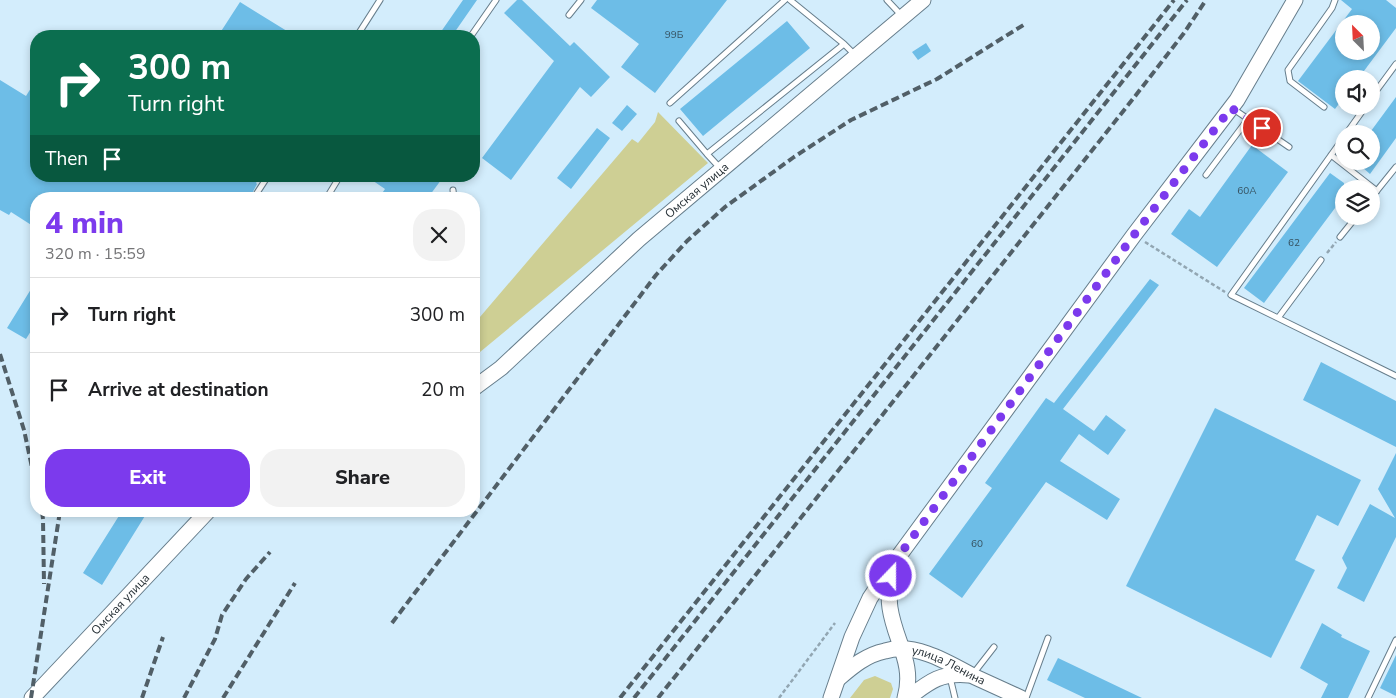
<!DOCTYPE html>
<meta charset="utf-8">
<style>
:root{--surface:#fff;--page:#f2f2f2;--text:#202124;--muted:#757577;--line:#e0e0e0;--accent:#7c3aed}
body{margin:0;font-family:"Nunito Sans",sans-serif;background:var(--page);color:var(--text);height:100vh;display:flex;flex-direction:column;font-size:19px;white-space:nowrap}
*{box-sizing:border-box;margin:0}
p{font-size:16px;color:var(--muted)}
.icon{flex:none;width:28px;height:28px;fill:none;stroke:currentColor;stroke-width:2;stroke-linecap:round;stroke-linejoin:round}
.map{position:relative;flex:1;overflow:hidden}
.side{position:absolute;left:30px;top:192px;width:450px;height:325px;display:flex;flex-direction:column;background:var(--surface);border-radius:20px;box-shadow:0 2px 8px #0003}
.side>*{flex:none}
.hud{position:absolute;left:30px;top:30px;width:450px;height:152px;border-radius:20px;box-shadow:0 2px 8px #0003;background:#0b6e4f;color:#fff;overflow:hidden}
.needle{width:32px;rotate:336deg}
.buttons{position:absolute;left:1335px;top:15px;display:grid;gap:10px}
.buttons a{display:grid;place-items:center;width:45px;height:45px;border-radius:50%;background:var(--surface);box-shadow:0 2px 8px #0003;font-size:25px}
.pin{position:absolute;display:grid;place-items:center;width:42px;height:42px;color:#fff;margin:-21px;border:2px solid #fff;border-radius:50%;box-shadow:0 1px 5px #0007}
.me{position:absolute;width:55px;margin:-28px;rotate:22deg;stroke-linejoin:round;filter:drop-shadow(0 0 4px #0008)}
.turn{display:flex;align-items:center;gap:18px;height:105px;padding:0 15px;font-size:22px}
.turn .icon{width:65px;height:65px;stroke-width:2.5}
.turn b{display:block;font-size:35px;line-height:42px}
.then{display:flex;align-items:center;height:48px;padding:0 15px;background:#0003;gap:10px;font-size:19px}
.round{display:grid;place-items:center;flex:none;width:52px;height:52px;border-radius:20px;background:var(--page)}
.summary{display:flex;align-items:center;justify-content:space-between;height:85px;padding:0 15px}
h1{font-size:30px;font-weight:800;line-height:38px;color:var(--accent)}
.primary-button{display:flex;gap:10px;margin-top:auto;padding:10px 15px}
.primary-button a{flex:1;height:58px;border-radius:20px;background:var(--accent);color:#fff;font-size:20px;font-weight:800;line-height:58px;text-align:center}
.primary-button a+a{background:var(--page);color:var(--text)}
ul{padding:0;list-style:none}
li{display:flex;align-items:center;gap:15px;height:75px;padding:0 15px;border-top:1px solid var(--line)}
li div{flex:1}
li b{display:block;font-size:19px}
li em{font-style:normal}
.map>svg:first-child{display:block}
.green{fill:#cecf94}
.building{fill:#6dbde7;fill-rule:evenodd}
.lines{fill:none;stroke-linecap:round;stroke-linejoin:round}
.service-casing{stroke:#677e8c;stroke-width:7}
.secondary-casing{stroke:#677e8c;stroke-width:17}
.path{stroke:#92a6b2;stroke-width:2.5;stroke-dasharray:4 2.5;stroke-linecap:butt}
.service{stroke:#fff;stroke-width:5}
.secondary{stroke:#fff;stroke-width:15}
.rail{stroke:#515f67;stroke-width:4;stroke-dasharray:8 4;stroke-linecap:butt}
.route{stroke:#7c3aed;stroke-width:9;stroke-dasharray:0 16.2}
.labels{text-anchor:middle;stroke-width:4.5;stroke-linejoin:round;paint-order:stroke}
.number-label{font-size:10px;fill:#365261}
.street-label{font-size:12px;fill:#242e34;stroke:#edf7fd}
</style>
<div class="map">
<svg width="1396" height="698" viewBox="0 0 1396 698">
<rect width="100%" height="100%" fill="#d3edfc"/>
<path class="green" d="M658,112L708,163L474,357V324L632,139L638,143L655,122Z
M875,676L891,683L893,689L890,698H850L864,680Z"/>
<path class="building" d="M463,0H477L452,36H438Z
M517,0H522L570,46L574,42L610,77L591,97L580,87L511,180L482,158L554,61L504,13Z
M597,0H727L655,93L621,67L639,44L591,8Z
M1341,0H1386L1396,8V28L1358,79H1344V97L1335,109L1298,81L1352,9ZM1344,24H1371V51H1344Z
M240,2L295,36H218Z
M787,21L810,48L703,136L680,109Z
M926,43L931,51L918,60L912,52Z
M0,80L26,96L36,80V176H260L256,183L257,184L249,199H36V228L11,212L9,215L0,210Z
M1396,97V138L1370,174L1355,161H1371V131Z
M627,105L637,114L622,131L612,123Z
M597,128L610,138L571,189L557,178Z
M1252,145L1288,172L1217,267L1171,234L1189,209L1200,217Z
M1330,173L1344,183V196L1264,303L1244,288Z
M366,176H444L427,199H378L385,189Z
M1150,279L1159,285L1063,409L1094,431L1106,415L1126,430L1108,455L1079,434L1060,461L1120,499L1107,520L1046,482L962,598L929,574L992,488L985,483L1046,398L1054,403Z
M36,281V323L26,339L7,328Z
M1321,362L1396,401V447L1303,400Z
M1215,408L1361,480L1338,526L1317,515L1295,560L1315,570L1271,658L1126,586Z
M1396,453V537L1364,602L1337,588L1347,568L1342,558L1370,504L1395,518L1378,489Z
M122,511H148L102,585L83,573Z
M1322,623L1342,635L1341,637L1370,651L1348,698H1321L1328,684L1300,668Z
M1396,655V696L1380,688Z
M1058,658L1142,698H1085L1047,680Z"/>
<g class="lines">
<g class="service-casing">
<path id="service" d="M790,0L844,44L855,55
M887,0L902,16
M569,15L581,0
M357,36L380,0
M471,36L496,0
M1371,98L1396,64
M670,103L785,0
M1324,107L1290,81L1288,70L1332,8L1335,0
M1232,108L1289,147
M679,121L707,154L844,44
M1346,134L1366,106
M1344,137L1231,295L1396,376
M707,154L720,168
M1331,155L1377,191
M1206,175L1248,119
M453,190L454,199
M1371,198L1396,167
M253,199L268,176
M326,199L340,176
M1340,237L1357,216
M1278,318L1321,260
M973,674L994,647
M950,677L955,698
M1026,698L1048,638
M1368,698L1396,640"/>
</g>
<g class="secondary-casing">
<g id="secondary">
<path id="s1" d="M474,388L501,368L639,239L923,0"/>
<path d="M892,570C890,583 888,595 890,608C895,642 915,663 905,698"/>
<path id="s2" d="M839,678C853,666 866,655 885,651C916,642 949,663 975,677C990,684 1006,691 1021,698"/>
<path id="s3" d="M32,698L208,511"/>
<path d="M831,698L852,637L870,598L893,564L1134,235L1237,100L1295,0"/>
<path d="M908,698C929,682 941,672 969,675"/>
</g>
</g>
<path class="path" d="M1145,242L1225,292
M1327,253L1336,242
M779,698L835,623"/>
<use href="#service" class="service"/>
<use href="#secondary" class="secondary"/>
<path class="rail" d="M0,354L24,430L36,486
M42,511L43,519L44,584
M392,623L656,275L687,241L725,207L794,157L851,120L937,79L1025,24
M31,698L60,511
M142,698L163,637
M184,698L215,639L222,615L246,579L270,552
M223,698L295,583
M620,698L1174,0
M634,698L1187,0
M658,698L1136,95L1184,33L1206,0"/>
</g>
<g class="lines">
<path class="route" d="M891,576L893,564L1134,235L1231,108L1262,128"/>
</g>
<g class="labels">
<g class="number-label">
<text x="674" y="38">99Б</text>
<text x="1247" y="194">60А</text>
<text x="1294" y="246">62</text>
<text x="977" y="547">60</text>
</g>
<g class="street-label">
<text dy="4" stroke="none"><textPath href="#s1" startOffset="298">Омская улица</textPath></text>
<text dy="4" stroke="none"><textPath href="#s3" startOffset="129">Омская улица</textPath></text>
<text dy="4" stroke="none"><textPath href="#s2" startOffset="121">улица Ленина</textPath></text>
</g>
</g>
</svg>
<div class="buttons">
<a><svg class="needle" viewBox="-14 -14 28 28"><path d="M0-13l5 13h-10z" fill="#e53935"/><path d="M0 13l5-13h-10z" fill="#757577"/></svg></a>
<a><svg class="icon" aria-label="sound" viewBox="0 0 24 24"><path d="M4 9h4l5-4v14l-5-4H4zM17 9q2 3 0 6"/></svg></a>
<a><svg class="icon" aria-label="search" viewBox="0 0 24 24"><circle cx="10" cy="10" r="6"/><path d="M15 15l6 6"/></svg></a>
<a><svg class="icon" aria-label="layers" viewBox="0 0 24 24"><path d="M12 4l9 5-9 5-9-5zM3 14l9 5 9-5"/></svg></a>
</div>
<div class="pin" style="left:1262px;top:128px;background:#d93025"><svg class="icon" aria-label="arrive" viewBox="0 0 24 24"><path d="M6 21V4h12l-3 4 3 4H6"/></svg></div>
<svg class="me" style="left:891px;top:576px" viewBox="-20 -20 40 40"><circle r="17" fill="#7c3aed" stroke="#fff" stroke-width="3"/><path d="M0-11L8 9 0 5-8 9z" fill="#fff"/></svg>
<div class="hud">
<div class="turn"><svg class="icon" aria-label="right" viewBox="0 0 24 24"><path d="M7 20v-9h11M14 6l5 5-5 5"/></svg><div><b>300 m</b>Turn right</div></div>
<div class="then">Then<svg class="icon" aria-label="arrive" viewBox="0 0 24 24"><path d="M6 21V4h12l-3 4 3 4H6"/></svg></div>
</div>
<section class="side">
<div class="summary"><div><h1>4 min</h1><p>320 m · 15:59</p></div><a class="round"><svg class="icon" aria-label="close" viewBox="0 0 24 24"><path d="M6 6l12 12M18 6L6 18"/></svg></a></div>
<ul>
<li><svg class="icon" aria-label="right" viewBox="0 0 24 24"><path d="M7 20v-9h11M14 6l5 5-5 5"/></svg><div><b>Turn right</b></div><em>300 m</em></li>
<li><svg class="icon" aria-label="arrive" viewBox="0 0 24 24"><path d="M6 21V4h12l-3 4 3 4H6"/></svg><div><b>Arrive at destination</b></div><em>20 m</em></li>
</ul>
<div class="primary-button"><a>Exit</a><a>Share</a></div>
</section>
</div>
